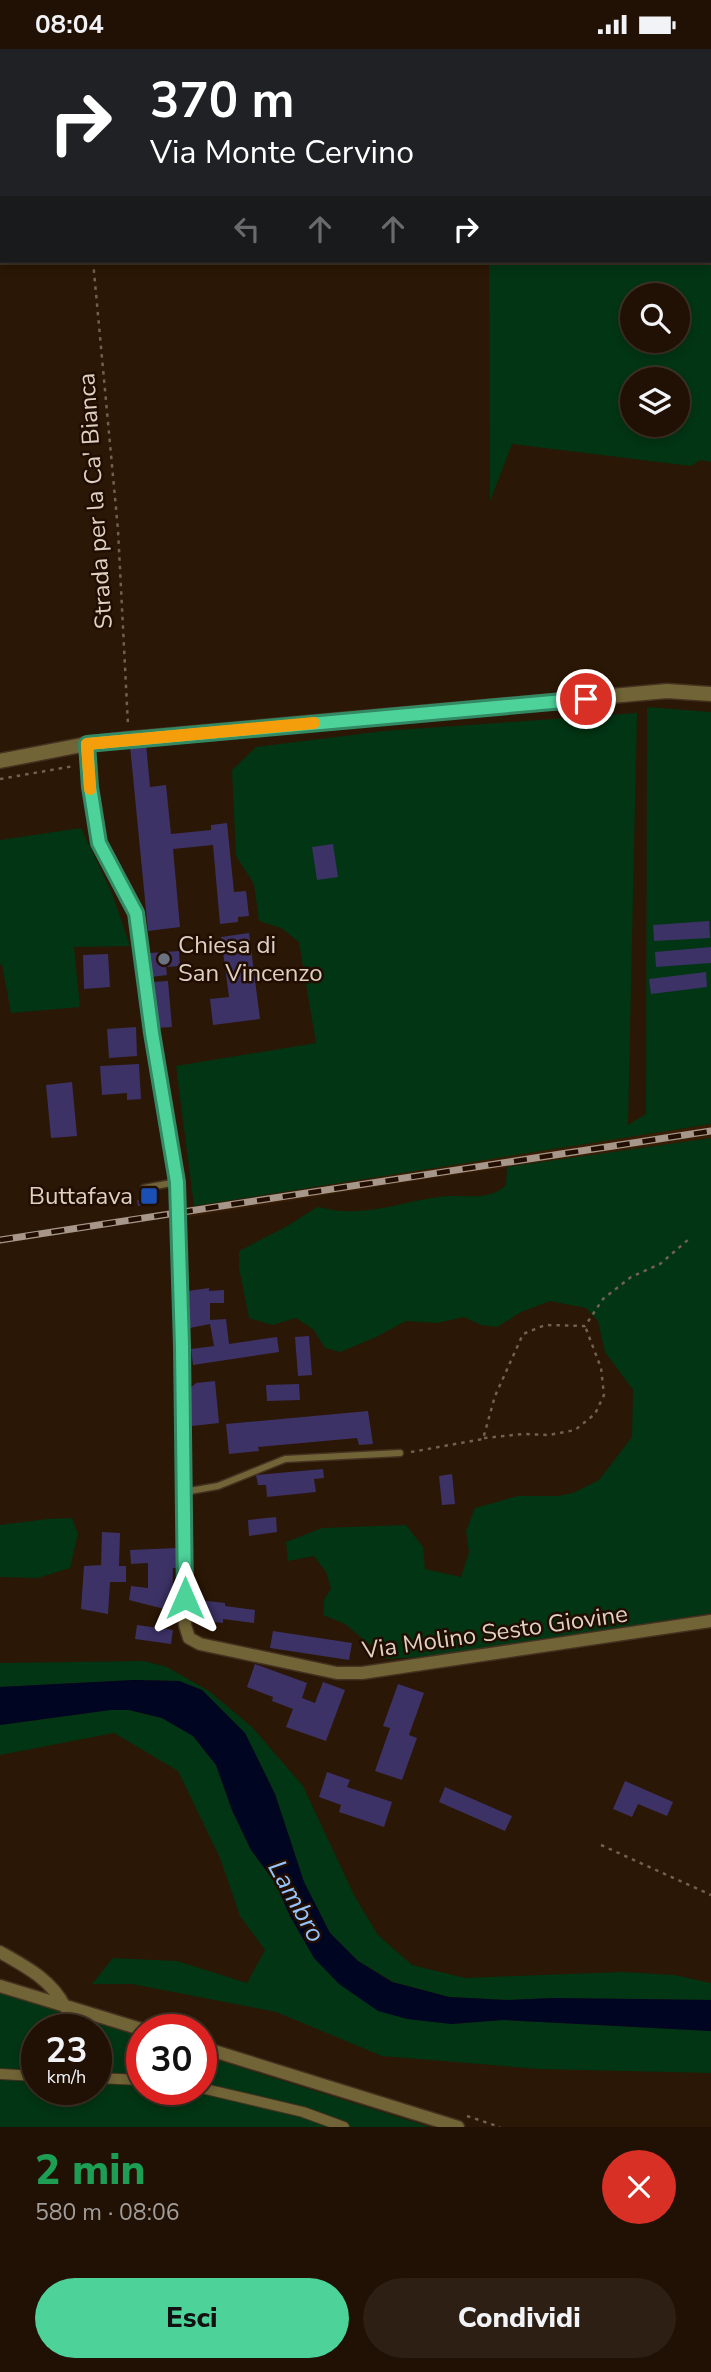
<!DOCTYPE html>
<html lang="it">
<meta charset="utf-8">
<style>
:root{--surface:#201104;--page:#2d1f13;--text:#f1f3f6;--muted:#a29d9a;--line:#3d3126;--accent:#4dd39a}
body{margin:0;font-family:"Nunito Sans",sans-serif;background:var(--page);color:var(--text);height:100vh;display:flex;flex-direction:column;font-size:26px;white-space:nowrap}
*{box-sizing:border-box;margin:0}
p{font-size:23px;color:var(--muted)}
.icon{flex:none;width:38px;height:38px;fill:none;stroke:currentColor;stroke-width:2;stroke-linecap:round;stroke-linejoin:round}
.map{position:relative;height:2078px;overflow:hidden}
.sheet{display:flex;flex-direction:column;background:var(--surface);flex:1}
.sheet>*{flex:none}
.hud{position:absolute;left:0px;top:0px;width:712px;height:214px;box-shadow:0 4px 10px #0003,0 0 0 2px var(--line);background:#202124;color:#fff;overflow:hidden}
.tools{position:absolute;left:620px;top:234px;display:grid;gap:14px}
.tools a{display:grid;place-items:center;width:70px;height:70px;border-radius:50%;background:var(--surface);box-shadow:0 4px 10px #0003,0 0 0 2px var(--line);font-size:35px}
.speed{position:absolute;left:21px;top:1965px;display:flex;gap:14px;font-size:35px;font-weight:700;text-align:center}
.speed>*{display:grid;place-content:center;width:91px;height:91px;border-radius:50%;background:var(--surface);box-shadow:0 4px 10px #0003,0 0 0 2px var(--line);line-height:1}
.speed small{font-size:18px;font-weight:400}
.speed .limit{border:10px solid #d22;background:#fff;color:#111}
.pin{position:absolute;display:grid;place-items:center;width:60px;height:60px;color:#fff;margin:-30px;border:4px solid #fff;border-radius:50%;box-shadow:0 2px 7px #0007}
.me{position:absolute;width:77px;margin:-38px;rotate:0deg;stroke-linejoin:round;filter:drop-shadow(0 0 5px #0008)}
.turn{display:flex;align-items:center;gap:24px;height:147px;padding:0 35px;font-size:32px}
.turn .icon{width:91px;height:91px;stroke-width:2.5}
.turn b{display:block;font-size:49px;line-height:60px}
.lanes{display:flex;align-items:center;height:66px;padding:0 35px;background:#0003;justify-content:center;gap:35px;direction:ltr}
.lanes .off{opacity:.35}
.round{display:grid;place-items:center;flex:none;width:74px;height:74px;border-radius:37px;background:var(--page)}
.head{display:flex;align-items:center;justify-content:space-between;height:119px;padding:0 35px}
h1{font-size:42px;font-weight:800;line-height:52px;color:#1e9e55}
.cta{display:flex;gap:14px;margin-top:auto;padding:14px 35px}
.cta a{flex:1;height:80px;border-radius:42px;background:var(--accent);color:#111;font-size:28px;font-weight:800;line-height:80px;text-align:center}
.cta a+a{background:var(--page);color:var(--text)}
.status{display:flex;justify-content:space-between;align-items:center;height:49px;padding:0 35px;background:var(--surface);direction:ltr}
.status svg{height:19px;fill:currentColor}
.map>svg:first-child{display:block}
.commercial{fill:#281f2e}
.built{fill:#371d06}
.green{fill:#023513;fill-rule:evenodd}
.water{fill:#000522}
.building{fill:#3c3266}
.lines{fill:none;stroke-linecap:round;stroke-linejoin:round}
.service-casing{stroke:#443120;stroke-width:9}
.pedestrian-casing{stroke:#443120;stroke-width:12}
.minor-casing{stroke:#443120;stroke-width:15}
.tertiary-casing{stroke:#443120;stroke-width:17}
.path{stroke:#726051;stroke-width:2.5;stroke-dasharray:3.5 5;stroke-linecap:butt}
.service{stroke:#716436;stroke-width:6}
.pedestrian{stroke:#716436;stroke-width:10}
.minor{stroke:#716436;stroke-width:12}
.tertiary{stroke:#716436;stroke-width:14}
.rail-casing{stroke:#a7978a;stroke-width:7}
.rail{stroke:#210e00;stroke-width:4.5;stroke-dasharray:13;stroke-linecap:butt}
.route-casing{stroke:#328964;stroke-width:18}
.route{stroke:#4dd39a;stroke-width:12}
.slow{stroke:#f59e0b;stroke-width:12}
.worship-dot{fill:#6b7280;stroke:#210e00;stroke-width:2.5}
.transit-dot{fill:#1a4fb4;stroke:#210e00;stroke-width:2.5}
.labels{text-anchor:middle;stroke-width:5;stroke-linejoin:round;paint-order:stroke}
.street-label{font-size:24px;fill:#ded0c5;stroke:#210e00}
.poi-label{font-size:24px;fill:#ded0c5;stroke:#210e00;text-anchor:start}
.water-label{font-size:26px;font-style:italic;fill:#95c5fc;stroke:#210e00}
</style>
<div class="status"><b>08:04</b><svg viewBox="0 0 49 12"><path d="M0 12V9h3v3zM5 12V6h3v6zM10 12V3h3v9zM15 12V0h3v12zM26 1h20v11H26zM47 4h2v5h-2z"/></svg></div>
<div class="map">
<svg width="711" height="2078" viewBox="0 0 711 2078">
<rect width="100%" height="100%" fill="#2b1705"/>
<path class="commercial" d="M512,0H711V204L710,2H512Z"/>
<path class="built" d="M711,1075V1089L433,1129L188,1168L187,1158Z"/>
<path class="green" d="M711,204V413L700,411L691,417L512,395L490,452L489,212H710ZM632,247H677V292H632ZM632,331H677V376H632Z
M647,658L711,663V1075L194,1157L176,1017L316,994L299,893L281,879L259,872L254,835L236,807L232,721L256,698L383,682L637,664L628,1076L646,1065Z
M81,779L112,844L130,897L74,898L80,958L11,964L2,916L0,915V791Z
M711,1089V1564L460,1605L387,1610L345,1575L323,1566L324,1551L331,1539L326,1523L314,1507L288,1512L286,1493L322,1479L406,1476L423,1498L425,1520L461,1528L469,1503L466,1482L475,1459L518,1447H557L573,1444L599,1431L632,1388L633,1341L605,1303L598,1272L586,1259L550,1252L521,1263L497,1278L481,1276L464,1268L437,1274L406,1272L374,1289L340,1303L325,1299L313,1280L296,1269L272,1276L249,1269L239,1219V1202L289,1176L317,1158C326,1159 335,1162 343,1162C376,1164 407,1152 439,1148C462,1144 488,1154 506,1136L507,1118Z
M72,1469L78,1485L70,1519L38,1529L0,1528V1476L47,1470Z
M144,1612L167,1618L209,1642L252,1678L303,1737L355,1848L378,1886L412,1916L465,1929L623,1923L674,1926L711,1934V1951L554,1949L506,1951L449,1948L393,1933L358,1912L330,1884L304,1833L275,1745L245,1684L202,1641L179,1632L134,1631L0,1638V1614Z
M110,1661H129L162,1669L193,1687L216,1716L232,1761L251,1801L276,1835L290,1867L451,1975L503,1971L711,1982V2024L539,2020L382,2007L276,1963L132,1935H92L113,1909L177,1912L247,1934L265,1901L240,1867L220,1809L178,1722L114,1684L0,1706V1676Z
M0,1944L142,1988V2040H201V2006L430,2078H0ZM37,1981H96V2040H37Z"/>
<path class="water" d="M134,1631L179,1632L202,1641L245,1684L275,1745L304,1833L330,1884L358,1912L392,1933L449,1948L506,1951L554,1949L711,1951V1982L503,1971L451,1975L407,1970L378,1962L339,1935L314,1909L290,1867L276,1835L251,1801L232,1761L216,1716L193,1687L162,1669L129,1661H110L0,1676V1638Z"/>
<path class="building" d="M146,695L150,738L166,736L171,785L211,781V776L227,774L234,843L246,842L249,867L238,868V873L220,875L213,796L173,800L180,878L148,882L130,697Z
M333,795L338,828L317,831L312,798Z
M709,872L710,889L654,892L653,876Z
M249,884L260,970L213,976L210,950L229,948L221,888Z
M711,898V914L656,918L655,903Z
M179,902L180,917L166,918L167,926L151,928L149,904Z
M108,905L110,938L84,940L83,906Z
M706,923L707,938L651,945L649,930Z
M168,932L172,978L155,979L152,933Z
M136,978L137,1007L109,1009L107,980Z
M139,1015L141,1050L127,1051V1044L102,1046L100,1017Z
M72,1033L77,1087L51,1089L46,1036Z
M154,1140L157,1153L138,1157L137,1151L144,1149L142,1142Z
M209,1239V1242L224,1241V1254H210V1271L226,1270L229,1295L277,1288L279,1303L193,1316L191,1300L214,1297L210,1275L190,1279L188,1242Z
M309,1287L312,1326L298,1327L295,1288Z
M215,1332L219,1374L192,1377L189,1340L196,1334Z
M299,1335L300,1351L267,1352L266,1336Z
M368,1362L373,1395L359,1396L357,1389L258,1398L259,1402L229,1405L226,1375Z
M323,1420L324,1429L314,1430L316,1443L267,1448L266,1436H258L256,1426Z
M452,1425L455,1455L442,1456L439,1427Z
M276,1468L277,1483L249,1487L248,1471Z
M102,1483L120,1484L119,1517H126V1533H110L108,1565L81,1560L84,1517L101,1516Z
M177,1499L178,1519H173L172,1562L129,1551L131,1537L148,1539V1514L131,1515L130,1501Z
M191,1550L225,1554V1557L255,1561L254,1574L223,1570V1574L189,1570Z
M137,1576L173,1581L171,1595L135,1590Z
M273,1582L352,1594L349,1611L270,1599Z
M255,1615L307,1634L302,1649L315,1654L323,1633L345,1641L326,1692L286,1678L293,1660L272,1652L273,1648L247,1638Z
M398,1635L424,1644L409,1686L417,1689L402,1731L375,1722L390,1679L383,1677Z
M327,1723L350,1731L347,1738L392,1753L384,1778L339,1763L341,1756L319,1748Z
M625,1732L673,1753L667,1767L638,1755L632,1768L613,1760Z
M445,1738L512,1767L505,1782L439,1753Z"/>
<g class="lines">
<g class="service-casing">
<path id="service" d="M710,107H711
M144,1139L177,1133
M184,1443L218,1437L285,1410L400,1404"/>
</g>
<g class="pedestrian-casing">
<path id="pedestrian" d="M0,2025L37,2027
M96,2029L142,2031
M201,2039L303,2063L344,2078"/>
</g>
<g class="minor-casing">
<path id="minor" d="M87,695L90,738L99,794L136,864L152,984L177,1133L182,1297L185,1576L189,1589L200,1595L337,1624H362L711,1572
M0,1903C25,1917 52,1931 65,1958
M0,1937L144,1981
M201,1998L458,2078"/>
</g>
<g class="tertiary-casing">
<path id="tertiary" d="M0,712L87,695L129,690L667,642L711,645"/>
</g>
<path class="path" d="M78,0V2
M93,212L118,481L128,676
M0,730L74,717
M484,1389L524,1385L549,1386L575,1381L595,1365L604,1346L601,1319L585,1277
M411,1403L483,1390L495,1347L523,1285L545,1276L585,1277L603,1250L631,1228L660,1215L689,1190
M601,1796L711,1846
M156,1974L180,1981
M467,2067L500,2078"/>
<use href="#service" class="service"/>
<use href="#pedestrian" class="pedestrian"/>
<use href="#minor" class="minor"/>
<use href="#tertiary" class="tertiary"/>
<g class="rail-casing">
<path id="rail" d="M0,1191L711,1082"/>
</g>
<use href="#rail" class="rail"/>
</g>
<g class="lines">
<g class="route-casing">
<path id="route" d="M185,1549L182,1297L177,1133L152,984L136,864L99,794L90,738L87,695L586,650"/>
</g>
<use href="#route" class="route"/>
<path class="slow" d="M90,740L87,695L314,674"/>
</g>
<circle class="worship-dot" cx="164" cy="910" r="7"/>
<rect class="transit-dot" x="140" y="1138" width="18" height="18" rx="3.5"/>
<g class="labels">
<g class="street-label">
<text transform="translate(95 452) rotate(-94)" y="8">Strada per la Ca' Bianca</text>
<text transform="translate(495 1583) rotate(-8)" y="8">Via Molino Sesto Giovine</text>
</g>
<g class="poi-label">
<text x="178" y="904">Chiesa di<tspan x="178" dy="28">San Vincenzo</tspan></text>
<text x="133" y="1155" text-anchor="end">Buttafava</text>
</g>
<g class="water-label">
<text transform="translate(297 1852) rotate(61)" y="9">Lambro</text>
</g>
</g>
</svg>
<div class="tools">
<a><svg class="icon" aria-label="search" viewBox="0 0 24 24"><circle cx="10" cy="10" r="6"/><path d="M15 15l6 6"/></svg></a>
<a><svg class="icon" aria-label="layers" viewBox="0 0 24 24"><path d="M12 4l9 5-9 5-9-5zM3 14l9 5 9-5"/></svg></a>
</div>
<div class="speed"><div>23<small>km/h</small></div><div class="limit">30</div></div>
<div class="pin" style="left:586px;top:650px;background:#d93025"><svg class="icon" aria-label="arrive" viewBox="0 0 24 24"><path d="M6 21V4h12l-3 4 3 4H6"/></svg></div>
<svg class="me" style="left:185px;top:1549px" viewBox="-20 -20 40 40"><path d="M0-17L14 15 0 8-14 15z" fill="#4dd39a" stroke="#fff" stroke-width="4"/></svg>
<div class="hud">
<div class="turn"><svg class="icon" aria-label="right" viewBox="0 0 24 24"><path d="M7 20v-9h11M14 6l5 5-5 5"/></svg><div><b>370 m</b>Via Monte Cervino</div></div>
<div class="lanes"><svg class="icon off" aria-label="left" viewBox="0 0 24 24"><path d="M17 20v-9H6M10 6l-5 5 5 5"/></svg><svg class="icon off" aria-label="ahead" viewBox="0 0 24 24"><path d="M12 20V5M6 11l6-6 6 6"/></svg><svg class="icon off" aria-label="ahead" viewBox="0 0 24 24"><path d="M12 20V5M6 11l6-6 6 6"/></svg><svg class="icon" aria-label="right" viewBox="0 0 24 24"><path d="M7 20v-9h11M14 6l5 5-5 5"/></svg></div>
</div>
</div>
<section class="sheet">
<div class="head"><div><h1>2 min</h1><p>580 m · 08:06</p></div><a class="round" style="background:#d93025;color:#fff"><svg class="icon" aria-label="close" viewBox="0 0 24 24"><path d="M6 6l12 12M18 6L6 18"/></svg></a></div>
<div class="cta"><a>Esci</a><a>Condividi</a></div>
</section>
